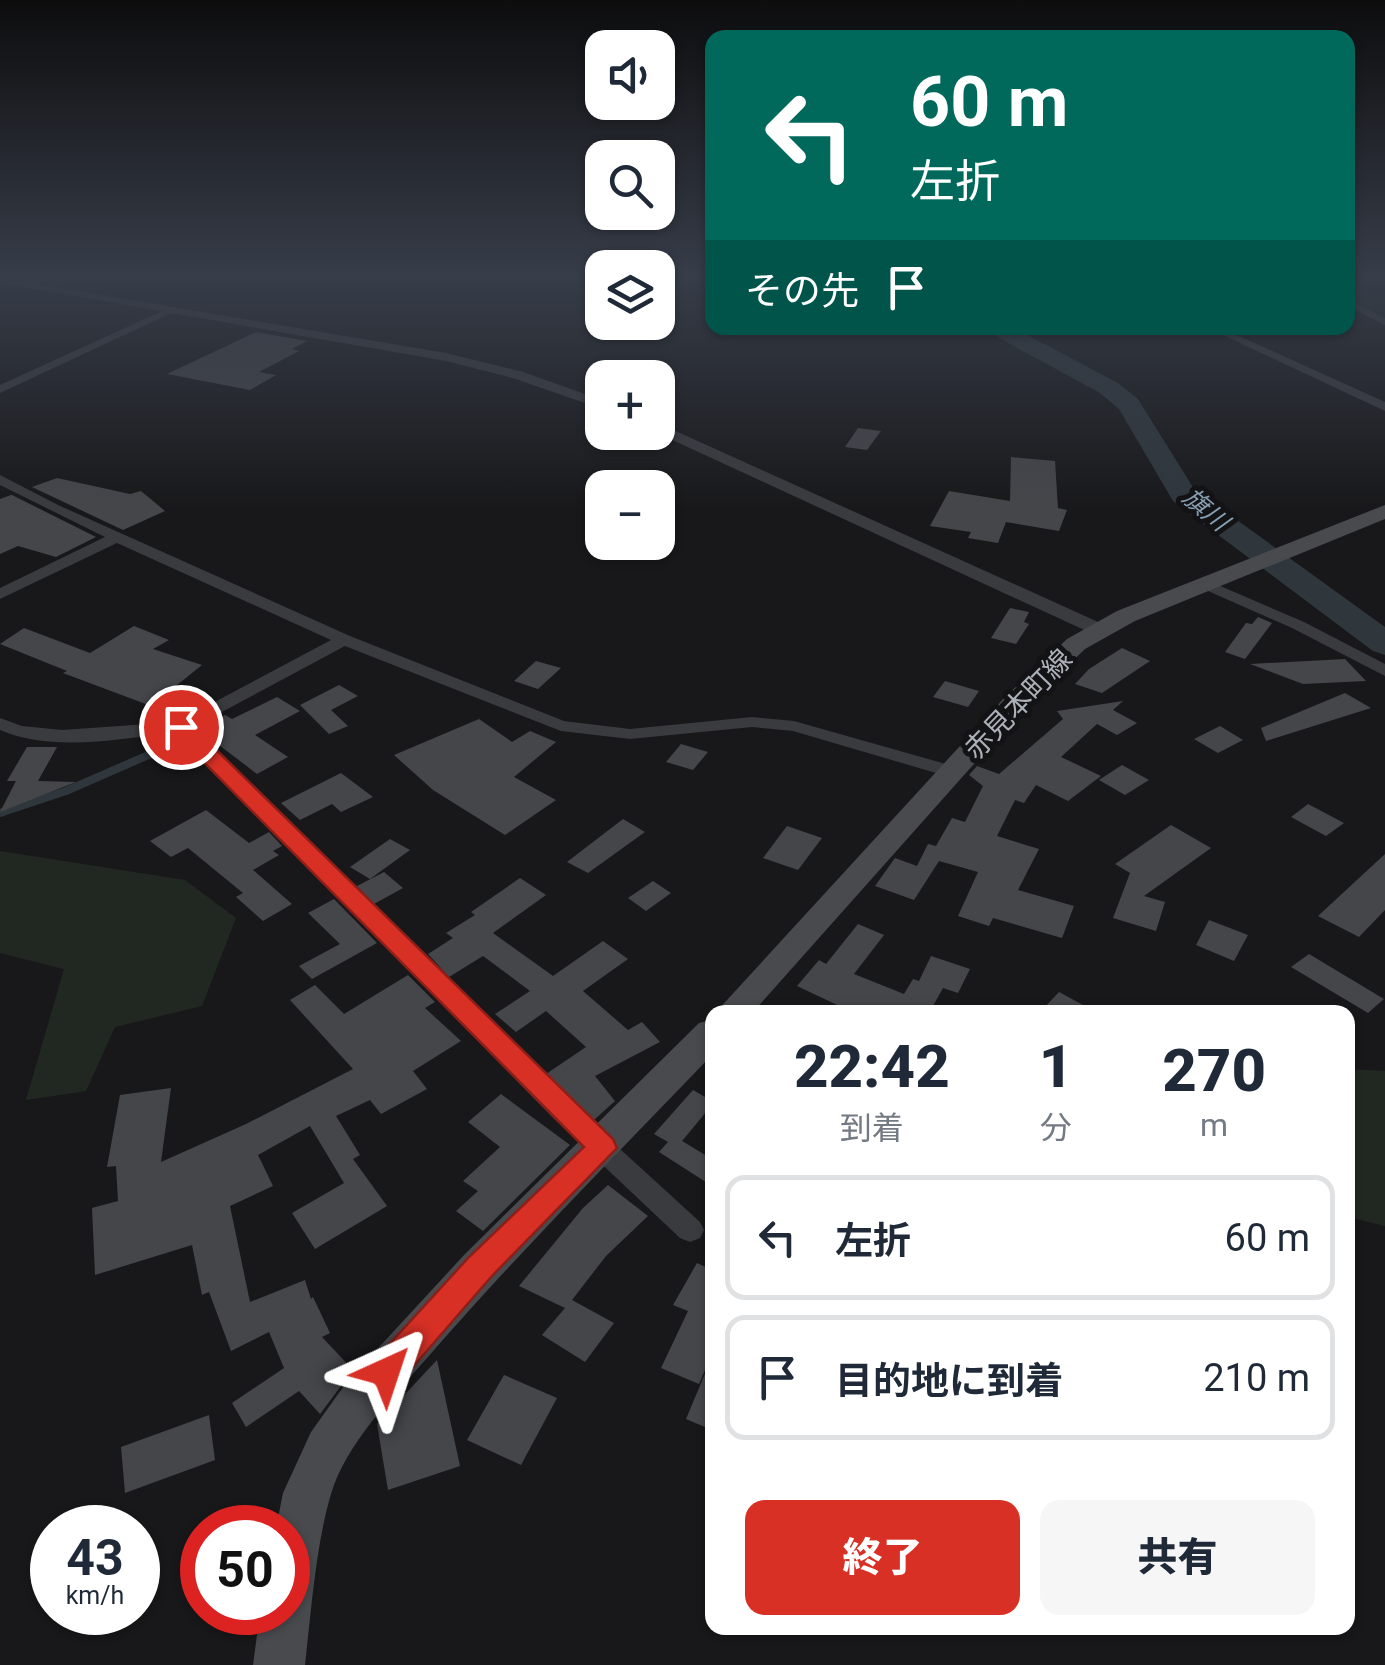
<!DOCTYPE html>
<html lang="ja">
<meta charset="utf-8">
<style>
:root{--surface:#fff;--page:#f6f6f7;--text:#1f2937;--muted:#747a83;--line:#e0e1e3;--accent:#d93025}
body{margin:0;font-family:Roboto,"Noto Sans JP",sans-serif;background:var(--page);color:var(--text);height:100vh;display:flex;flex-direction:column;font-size:38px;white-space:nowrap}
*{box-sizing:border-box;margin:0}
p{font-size:32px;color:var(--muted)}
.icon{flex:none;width:55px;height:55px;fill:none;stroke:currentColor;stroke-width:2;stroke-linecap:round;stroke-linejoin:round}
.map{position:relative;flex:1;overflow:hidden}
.sheet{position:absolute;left:705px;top:1005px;width:650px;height:630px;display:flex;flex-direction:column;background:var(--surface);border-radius:20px;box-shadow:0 2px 8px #0004}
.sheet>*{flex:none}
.guide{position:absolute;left:705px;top:30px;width:650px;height:305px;border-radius:20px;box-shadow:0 2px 8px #0004;background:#00695c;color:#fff;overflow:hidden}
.controls{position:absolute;left:585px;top:30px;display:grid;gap:20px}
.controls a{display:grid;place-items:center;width:90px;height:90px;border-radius:20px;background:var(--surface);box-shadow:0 2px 8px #0004;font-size:50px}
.speed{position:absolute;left:30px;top:1505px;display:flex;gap:20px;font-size:50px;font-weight:700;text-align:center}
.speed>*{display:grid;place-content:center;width:130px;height:130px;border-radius:50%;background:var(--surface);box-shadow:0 2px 8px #0004;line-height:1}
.speed small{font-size:25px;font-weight:400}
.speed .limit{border:15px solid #d22;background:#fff;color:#111}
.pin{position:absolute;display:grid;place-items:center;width:85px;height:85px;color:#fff;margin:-42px;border:5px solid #fff;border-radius:50%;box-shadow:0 2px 10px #0007}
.me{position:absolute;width:110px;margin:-55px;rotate:42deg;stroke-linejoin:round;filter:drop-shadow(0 0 8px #0008)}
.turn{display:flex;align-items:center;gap:35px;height:210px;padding:0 40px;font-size:45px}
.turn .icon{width:130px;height:130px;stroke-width:2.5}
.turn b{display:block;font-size:70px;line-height:85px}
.then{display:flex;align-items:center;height:95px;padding:0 40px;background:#0003;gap:20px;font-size:38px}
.eta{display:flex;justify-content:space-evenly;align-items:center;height:170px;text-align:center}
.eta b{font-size:60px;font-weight:800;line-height:70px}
.cta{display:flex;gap:20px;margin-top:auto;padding:20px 40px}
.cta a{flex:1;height:115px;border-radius:20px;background:var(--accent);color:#fff;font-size:40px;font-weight:800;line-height:115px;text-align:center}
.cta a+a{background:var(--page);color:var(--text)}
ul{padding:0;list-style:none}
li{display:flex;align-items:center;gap:30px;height:125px;margin:0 20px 15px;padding:0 20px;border:5px solid var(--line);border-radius:20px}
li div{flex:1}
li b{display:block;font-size:38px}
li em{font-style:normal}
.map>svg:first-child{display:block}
.green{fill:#212821}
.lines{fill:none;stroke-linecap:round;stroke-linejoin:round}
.stream{stroke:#2f373d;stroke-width:8}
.river{fill:#2f373d;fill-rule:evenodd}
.building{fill:#45464a}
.minor{fill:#3a3b3f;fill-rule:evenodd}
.tertiary{fill:#3a3b3f;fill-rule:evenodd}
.secondary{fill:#484a4e;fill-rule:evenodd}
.route{fill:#d93025;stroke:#8d1f18;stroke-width:2.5}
.labels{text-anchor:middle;stroke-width:10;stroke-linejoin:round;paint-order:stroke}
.far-water-label{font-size:25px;font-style:italic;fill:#869eb0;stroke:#131315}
.street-label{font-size:28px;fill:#acb0b8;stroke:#131315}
</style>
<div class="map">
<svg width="1385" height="1665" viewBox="0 0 1385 1665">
<rect width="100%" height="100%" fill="#18181a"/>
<path class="green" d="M1348,278H1385V317L1348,299Z
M0,851L185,880L236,918L202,1006L115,1027L86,1091L26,1100L64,969L0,953Z
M1348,1069L1385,1071V1226L1348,1217Z"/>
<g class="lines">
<path class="stream" d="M0,813L66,791L176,743"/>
<path class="river" d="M987,328H1014L1118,383L1138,399L1194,489L1385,627V655L1373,651L1173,501L1119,409L1100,393L990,333Z"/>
</g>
<path class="building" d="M256,332L307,341L292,349L299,351L259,372L276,375L250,390L167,374Z
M858,428L881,431L867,450L845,447Z
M1011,457L1055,461L1058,508L1067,510L1059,531L1006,522L998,543L968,538L971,532L930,526L949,491L1010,501Z
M57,478L130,494L141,491L165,511L123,530L32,487Z
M11,495H12L96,537L56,557L18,546L0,554V499Z
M1010,608L1029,612L1024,622L1029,624L1016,644L991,638Z
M1258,617L1272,623L1245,659L1225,652L1246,623L1252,624Z
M134,626L169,640L153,649L202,665L151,706L63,673L67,671L0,644L24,628L90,653Z
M1122,648L1150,661L1102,693L1075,684L1089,669Z
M1345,659L1366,681L1303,684L1250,664Z
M536,661L561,668L538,689L514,681Z
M945,681L979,691L968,707L933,697Z
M339,685L358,696L331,710L348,726L329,734L300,705Z
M1345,693L1371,708L1266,741L1261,728Z
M277,697L300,711L255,735L288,757L257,774L198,729L225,715L232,719Z
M1123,701L1113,710L1137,723L1117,735L1097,724L1061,757L1101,776L1068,801L1036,785L1024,803L1015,800L997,836L1039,849L1018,890L1074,906L1062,938L993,918L989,926L958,916L978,872L939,861L914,900L875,886L895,858L917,866L928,844L936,846L952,818L965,822L983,786L969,775L977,766L999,774L1063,719L1057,711Z
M479,719L512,742L530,731L556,742L514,777L556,800L505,835L433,790L394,755Z
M1220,726L1243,740L1218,753L1194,739Z
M681,744L708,752L693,770L666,762Z
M27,747H57L38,781L76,782L0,812L16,781H7Z
M1122,765L1149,780L1125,795L1099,780Z
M341,773L373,797L341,812L332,804L300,820L281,803Z
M1308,804L1344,823L1326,836L1291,817Z
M206,810L249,843L269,832L282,846L273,851L279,855L253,870L292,904L263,921L236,897L243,893L188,848L171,857L150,841Z
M623,819L645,832L588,873L567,862Z
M1171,825L1211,848L1144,896L1165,902L1156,931L1113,918L1130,873L1115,864Z
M787,826L822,838L798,870L763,858Z
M390,839L410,850L370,879L350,867Z
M1385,854V910L1359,937L1318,916Z
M384,872L403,888L374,904L357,886Z
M520,878L546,895L493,933L553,976L603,941L628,959L583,991L628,1030L642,1022L660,1042L595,1076L615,1101L594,1120L546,1074L586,1047L546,1011L516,1032L495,1014L530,991L483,956L449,977L428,954L453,938L446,933L475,915L471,912Z
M653,881L671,893L646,911L628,898Z
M334,899L377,943L312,979L299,966L340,944L308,913Z
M1209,920L1248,935L1234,961L1196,945Z
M858,924L884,935L854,974L904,994L913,979L919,981L931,956L970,969L958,993L943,988L933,1006L947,1012H852L797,986L819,960L826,964Z
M1309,954L1384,999L1368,1013L1291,967Z
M408,975L435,1002L425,1008L461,1041L413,1071L427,1089L381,1114L370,1100L336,1116L360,1155L353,1159L387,1206L315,1249L292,1213L344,1183L310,1126L258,1155L273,1186L230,1206L250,1302L305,1280L311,1299L313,1297L330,1333L322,1337L353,1370L320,1414L299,1391L246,1427L232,1403L284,1368L269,1332L231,1351L209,1292L202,1295L192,1245L95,1275L92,1208L118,1201L116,1166L107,1167L120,1095L171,1088L161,1162L246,1124L353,1069L290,1000L315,985L344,1014Z
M1059,992L1096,1012H1040Z
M693,1090L712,1101V1105L682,1141L712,1159V1186L659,1152L668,1142L654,1134Z
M501,1094L570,1145L483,1231L456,1211L478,1191L463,1181L500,1147L468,1122Z
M608,1185L648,1216L606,1256L572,1300L614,1323L585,1362L542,1335L565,1308L519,1286L583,1208Z
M697,1263L712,1270V1354L699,1384L661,1368L688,1311L673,1305Z
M712,1357V1430L686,1419Z
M437,1360L460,1466L388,1490L377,1424Z
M504,1375L557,1398L521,1465L467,1440Z
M209,1415L215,1460L125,1493L121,1447Z"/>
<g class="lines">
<path class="minor" d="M1348,299L1385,318V325L1348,306Z
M171,307L180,309L0,393V385Z
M1208,328H1221L1385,402V411Z
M0,475L58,505L350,636L564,721L630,729L752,717L794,721L960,768L962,772L960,776L953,778L793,731L752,727L630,739L561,731L345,646L192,728L573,1106L700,1222L704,1230L700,1238L690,1242L680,1238L555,1120L177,733C120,738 54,753 0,730V718L22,726L62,730L177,722L331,640L117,543L0,599V588L105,537L0,485Z
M1204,579L1304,622L1385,664V676L1292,628L1199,587L1196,584Z"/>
<path class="tertiary" d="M0,278L446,353L523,372L602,400V409L513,378L446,361L0,283Z
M658,423L1107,626L1110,630L1100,636L1093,634L655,432Z"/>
<path class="secondary" d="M1385,505V519L1135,621L1085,649L1022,710L753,1012H716L1004,698L1067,639L1117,611Z
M712,1020V1055C616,1155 518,1253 427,1358C392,1398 347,1442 331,1494C316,1544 311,1612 305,1665H253L260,1612H288V1528H276L283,1493L311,1432L346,1383L465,1254L699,1023Z"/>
</g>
<linearGradient id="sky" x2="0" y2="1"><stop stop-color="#0d0d0e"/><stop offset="0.54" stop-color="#373d49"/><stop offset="1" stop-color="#373d49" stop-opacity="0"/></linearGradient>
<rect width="1385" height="511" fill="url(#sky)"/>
<path class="route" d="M181,721L189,723L613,1139L617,1148L491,1277L398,1384L386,1388L374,1384L369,1372L374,1361L469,1257L584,1147L174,732L171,727Z"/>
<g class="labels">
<g class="far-water-label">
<text transform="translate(1206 509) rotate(40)" y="9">旗川</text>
</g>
<g class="street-label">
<text transform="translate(1018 704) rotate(-46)" y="10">赤見本町線</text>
</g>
</g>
</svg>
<div class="controls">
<a><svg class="icon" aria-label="sound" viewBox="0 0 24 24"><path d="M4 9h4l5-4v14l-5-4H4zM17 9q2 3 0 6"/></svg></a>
<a><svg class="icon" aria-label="search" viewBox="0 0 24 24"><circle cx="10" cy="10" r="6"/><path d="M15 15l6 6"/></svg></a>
<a><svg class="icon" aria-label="layers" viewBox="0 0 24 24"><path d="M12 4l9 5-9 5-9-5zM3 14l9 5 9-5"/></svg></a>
<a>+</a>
<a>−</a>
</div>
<div class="speed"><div>43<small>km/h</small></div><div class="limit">50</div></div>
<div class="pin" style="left:181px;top:727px;background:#d93025"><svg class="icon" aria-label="arrive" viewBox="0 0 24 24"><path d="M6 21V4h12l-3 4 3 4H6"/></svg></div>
<svg class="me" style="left:386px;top:1372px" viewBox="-20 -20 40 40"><path d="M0-17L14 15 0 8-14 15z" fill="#d93025" stroke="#fff" stroke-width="4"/></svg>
<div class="guide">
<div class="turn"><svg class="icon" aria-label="left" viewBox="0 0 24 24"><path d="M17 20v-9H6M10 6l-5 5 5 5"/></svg><div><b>60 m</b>左折</div></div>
<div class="then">その先<svg class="icon" aria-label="arrive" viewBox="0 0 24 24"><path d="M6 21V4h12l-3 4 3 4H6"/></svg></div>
</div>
<section class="sheet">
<div class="eta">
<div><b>22:42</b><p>到着</p></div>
<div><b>1</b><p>分</p></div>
<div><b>270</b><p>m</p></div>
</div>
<ul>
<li><svg class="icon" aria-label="left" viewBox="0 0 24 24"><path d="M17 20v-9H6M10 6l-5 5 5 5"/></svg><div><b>左折</b></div><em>60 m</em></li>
<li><svg class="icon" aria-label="arrive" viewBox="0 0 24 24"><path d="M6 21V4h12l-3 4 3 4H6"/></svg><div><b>目的地に到着</b></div><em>210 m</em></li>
</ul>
<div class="cta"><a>終了</a><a>共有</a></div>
</section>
</div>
